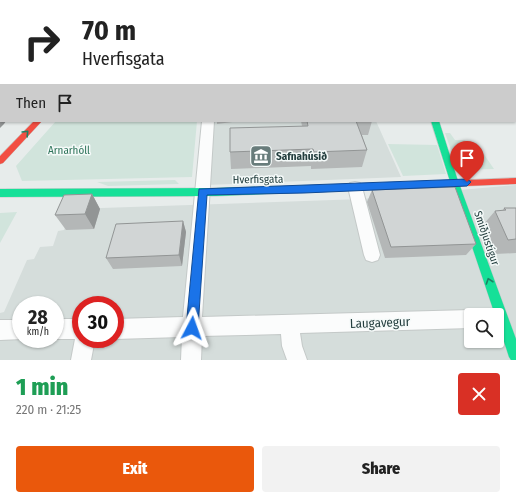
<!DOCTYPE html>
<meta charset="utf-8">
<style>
:root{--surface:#fff;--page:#f2f2f2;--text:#222;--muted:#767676;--accent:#ea580c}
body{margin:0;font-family:"Fira Sans Condensed",sans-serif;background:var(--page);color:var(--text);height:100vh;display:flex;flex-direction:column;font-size:15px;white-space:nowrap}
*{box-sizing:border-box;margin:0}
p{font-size:13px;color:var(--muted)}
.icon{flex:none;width:22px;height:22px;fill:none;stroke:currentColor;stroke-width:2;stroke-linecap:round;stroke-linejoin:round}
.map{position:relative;height:360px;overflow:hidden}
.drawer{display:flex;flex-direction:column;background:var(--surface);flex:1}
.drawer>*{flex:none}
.top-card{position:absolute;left:0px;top:0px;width:516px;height:122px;box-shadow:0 1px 3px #0004;background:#fff;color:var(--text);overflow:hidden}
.controls{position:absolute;left:464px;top:308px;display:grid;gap:8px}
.controls a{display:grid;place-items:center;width:40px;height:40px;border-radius:4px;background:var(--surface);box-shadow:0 1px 3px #0004;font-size:20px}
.speed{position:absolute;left:12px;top:296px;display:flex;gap:8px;font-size:20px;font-weight:700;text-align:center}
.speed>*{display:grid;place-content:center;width:52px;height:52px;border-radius:50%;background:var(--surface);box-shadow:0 1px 3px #0004;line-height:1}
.speed small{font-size:10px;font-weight:400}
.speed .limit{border:6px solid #d22;background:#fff;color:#111}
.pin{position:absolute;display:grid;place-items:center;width:34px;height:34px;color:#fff;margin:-41px -17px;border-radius:50% 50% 50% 0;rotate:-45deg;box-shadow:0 0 4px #0007}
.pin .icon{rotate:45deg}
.me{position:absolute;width:44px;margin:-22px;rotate:4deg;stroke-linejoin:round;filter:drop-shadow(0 0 3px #0008)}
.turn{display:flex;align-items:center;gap:14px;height:84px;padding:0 16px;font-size:18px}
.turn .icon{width:52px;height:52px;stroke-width:2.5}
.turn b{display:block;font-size:28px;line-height:34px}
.then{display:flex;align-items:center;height:38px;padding:0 16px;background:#0003;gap:8px;font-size:15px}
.round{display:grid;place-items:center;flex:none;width:42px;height:42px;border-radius:4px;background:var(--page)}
.overview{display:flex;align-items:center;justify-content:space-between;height:68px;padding:0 16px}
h1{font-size:24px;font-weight:800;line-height:30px;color:#1e9e55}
.cta{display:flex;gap:8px;margin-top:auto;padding:8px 16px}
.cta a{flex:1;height:46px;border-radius:4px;background:var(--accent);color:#fff;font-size:16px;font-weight:800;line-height:46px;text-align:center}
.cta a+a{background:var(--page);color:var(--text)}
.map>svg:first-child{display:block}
.built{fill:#d5dddb;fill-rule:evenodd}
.green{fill:#d1e4dc}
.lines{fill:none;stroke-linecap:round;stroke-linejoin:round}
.street-casing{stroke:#c4c9c8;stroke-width:2}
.fast-casing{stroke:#c2c9c8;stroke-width:1}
.slow-casing{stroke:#c2c9c8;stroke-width:1}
.jam-casing{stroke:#c2c9c8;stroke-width:1}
.street{fill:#fbfcfc;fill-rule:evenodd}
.fast{fill:#16e098;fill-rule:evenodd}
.slow{fill:#ffcf43;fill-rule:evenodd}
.jam{fill:#f24e42;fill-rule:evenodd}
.wall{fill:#b4b7b7}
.shaded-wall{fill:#929595}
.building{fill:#d1d5d5;stroke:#929595}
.oneway{stroke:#1e7f63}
.route{fill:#1a73e8;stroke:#114b97}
.labels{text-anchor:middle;stroke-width:3;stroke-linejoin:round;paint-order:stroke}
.park-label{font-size:11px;fill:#30755c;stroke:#f5faf9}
.poi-label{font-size:11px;font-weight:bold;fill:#243f3f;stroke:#f5faf9;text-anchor:start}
.street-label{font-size:11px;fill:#243f3f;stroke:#f5faf9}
.near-street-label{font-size:13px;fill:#243f3f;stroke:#f5faf9}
</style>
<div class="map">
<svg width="516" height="360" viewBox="0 0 516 360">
<rect width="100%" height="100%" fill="#e7eceb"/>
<path class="built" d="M209,121H376L401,177L206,185Z
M516,185V360H0V313L4,312L27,260L34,259L40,247L53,246L58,231L64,230L72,209L362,199ZM21,305H55V339H21ZM81,305H115V339H81ZM471,315H497V341H471Z"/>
<path class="green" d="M56,121H197L192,177L22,181L16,166Z
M445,133H450L455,140H465L473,151L481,150L494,169L458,170Z
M388,144L437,145L446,174L403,176Z
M175,180L179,184L108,186L97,182Z
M17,212L0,243V213Z"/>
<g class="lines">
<g class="street-casing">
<path id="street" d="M215,0H224L214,1Z
M242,0H263L264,1H243Z
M0,34H1V40H0Z
M515,95H516V102H515Z
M202,121H214L202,317L471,310L478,312L479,315H471V328L300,333L302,346L307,360H287L282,346L281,334L202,336L201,360H181L182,337L115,339V319L183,317Z
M355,182L360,183L362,187L380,255L378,260L372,262L366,260L364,255L348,187L350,183Z
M55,319H81V339H95L91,360H71L75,339H55Z
M0,320H21V339H23L0,340Z"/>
</g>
<g class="fast-casing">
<path id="fast" d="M515,3H516V5H515Z
M515,18H516V22H515Z
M431,121H439L457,178L516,339V360H511L509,357L497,320V315H495L449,178Z
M391,183L394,184L396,186L394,188L391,189L216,196L0,197V189L216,188Z"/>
</g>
<g class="slow-casing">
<path id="slow" d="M352,0H356V1H352Z
M460,0H479V1H460Z"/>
</g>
<g class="jam-casing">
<path id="jam" d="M34,121H42L3,163L0,164V156Z
M516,178V184L391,189L388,188L386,186L388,184L391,183Z"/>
</g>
<use href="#street" class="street"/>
<use href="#fast" class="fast"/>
<use href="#slow" class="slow"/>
<use href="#jam" class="jam"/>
</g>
<path class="wall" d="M217,121H240L217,124Z
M301,121H372L368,135H362L367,150L362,167L311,169V166L231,169L230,152L302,126Z
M372,190L476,244L466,255L385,258L367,202Z
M92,194L100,209L94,229L66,230L55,215Z
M504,208H516V253L495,254L483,225L495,211H502Z
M183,221L186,232L182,266L113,269L106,258Z"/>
<path class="shaded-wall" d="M0,96L1,97V121H6L4,124L0,128Z
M92,194L100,209L94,229L85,214Z
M183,221L186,232L182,266L179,255Z"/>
<path class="building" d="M165,0H205V1H162Z
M249,0H291V1H249Z
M307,121H356L367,150L314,152L313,149L230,152V128L308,126Z
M455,187L476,244L391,247L372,190Z
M92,194L85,214L55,215L64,195Z
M504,208H516V239L508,240L495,211L506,210Z
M183,221L179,255L106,258L116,224Z"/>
<defs><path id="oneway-chevron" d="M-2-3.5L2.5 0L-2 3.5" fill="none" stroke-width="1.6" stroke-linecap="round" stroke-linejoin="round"/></defs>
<g class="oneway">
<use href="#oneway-chevron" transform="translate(26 133) rotate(-46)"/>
<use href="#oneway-chevron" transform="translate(489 281) rotate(-109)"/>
</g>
<path class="route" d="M467,179L471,182L467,186L304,193L207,195L198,328L196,332L192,334L187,332L186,328L199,189Z"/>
<defs>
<g id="museum-square" transform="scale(1.15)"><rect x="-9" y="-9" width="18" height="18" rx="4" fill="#687c7b" stroke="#f5faf9"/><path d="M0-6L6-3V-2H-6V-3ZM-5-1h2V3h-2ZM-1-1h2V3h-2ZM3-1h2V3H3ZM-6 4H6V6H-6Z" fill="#fff"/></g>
</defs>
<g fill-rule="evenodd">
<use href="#museum-square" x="261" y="156"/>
</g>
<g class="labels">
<g class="park-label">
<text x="69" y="154">Arnarhóll</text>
</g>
<g class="poi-label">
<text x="276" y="160">Safnahúsið</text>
</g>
<g class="street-label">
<text transform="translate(258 179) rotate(-1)" y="4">Hverfisgata</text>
<text transform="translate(487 238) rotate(71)" y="4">Smiðjustígur</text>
</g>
<g class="near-street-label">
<text transform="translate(380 322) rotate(-2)" y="5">Laugavegur</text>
</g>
</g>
</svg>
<div class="controls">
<a><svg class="icon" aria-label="search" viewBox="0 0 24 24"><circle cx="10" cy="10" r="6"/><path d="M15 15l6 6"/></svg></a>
</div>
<div class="speed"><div>28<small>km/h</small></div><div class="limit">30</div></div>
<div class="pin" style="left:467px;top:182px;background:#d93025"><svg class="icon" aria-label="arrive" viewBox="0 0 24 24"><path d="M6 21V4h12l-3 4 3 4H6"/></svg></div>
<svg class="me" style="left:192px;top:328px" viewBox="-20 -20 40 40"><path d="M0-17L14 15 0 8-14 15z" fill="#1a73e8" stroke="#fff" stroke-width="4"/></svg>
<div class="top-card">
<div class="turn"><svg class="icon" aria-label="right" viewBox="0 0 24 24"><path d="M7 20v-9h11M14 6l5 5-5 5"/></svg><div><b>70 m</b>Hverfisgata</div></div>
<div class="then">Then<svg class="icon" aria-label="arrive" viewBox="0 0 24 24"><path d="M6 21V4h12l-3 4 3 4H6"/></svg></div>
</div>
</div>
<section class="drawer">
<div class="overview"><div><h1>1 min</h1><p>220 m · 21:25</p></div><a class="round" style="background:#d93025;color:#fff"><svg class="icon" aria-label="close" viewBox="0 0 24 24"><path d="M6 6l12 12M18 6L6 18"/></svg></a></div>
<div class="cta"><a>Exit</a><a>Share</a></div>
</section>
